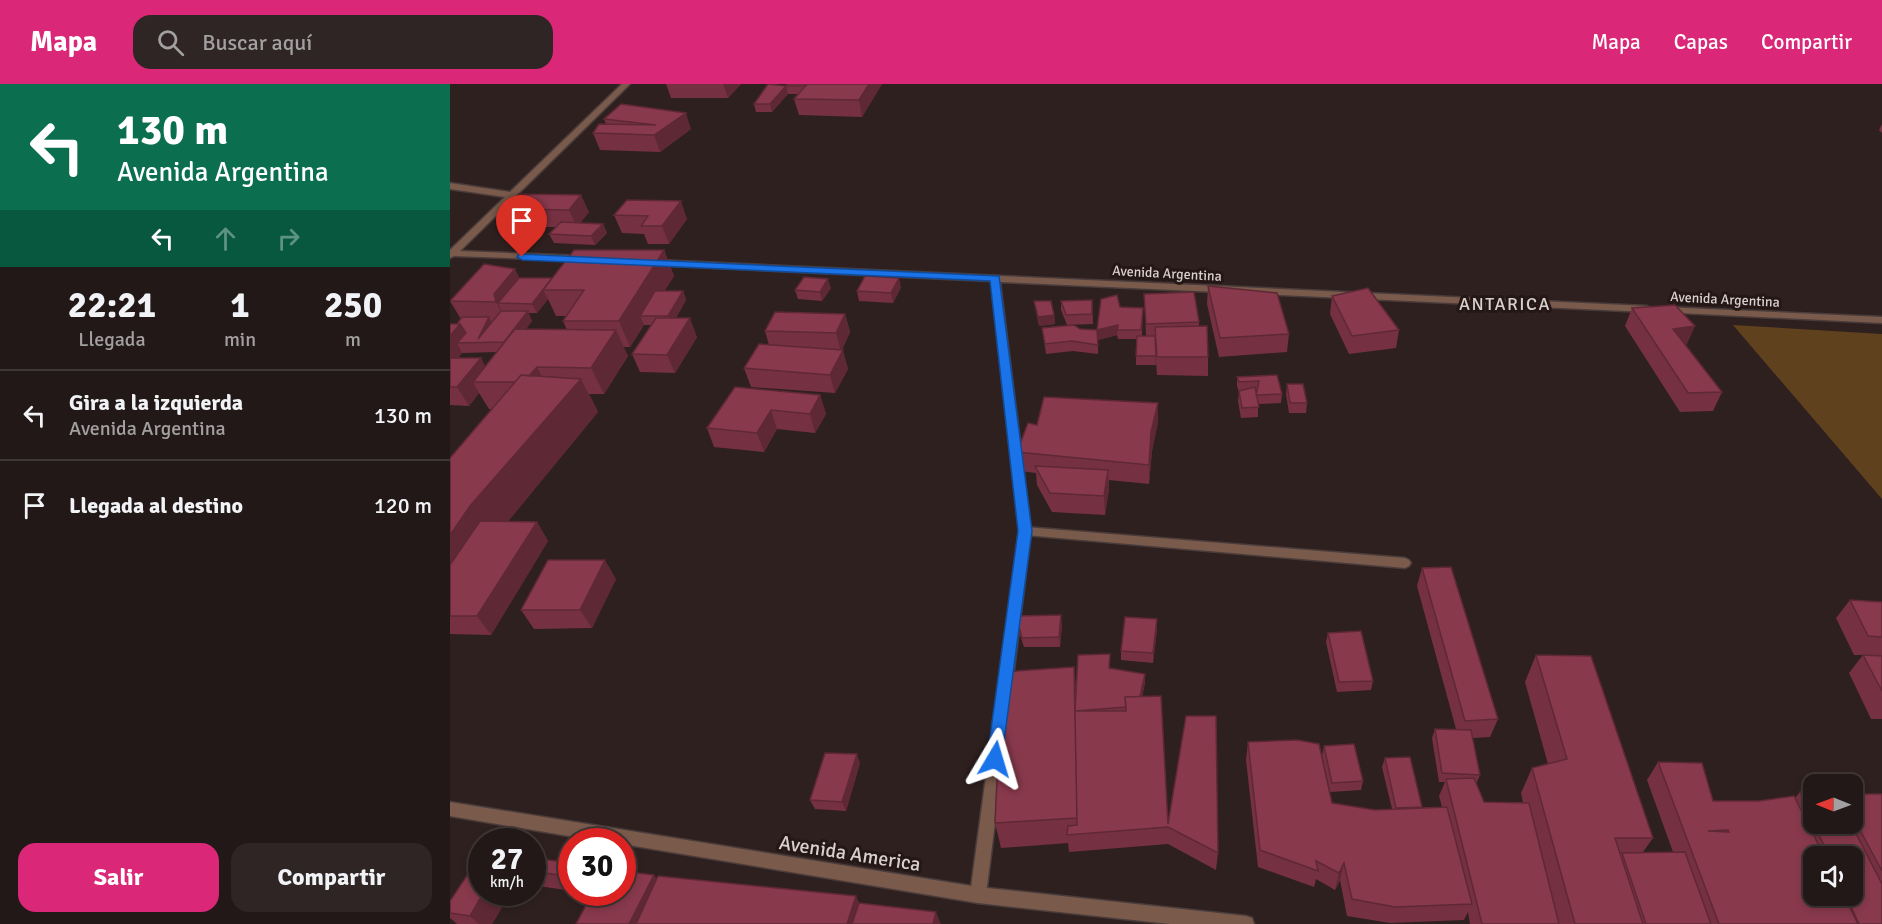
<!DOCTYPE html>
<html lang="es">
<meta charset="utf-8">
<style>
:root{--surface:#221817;--page:#2e2524;--text:#f1f3f6;--muted:#a2a0a1;--line:#3f3736;--accent:#db2777}
body{margin:0;font-family:Signika,sans-serif;background:var(--page);color:var(--text);height:100vh;display:flex;flex-direction:column;font-size:22px;white-space:nowrap}
*{box-sizing:border-box;margin:0}
p{font-size:20px;color:var(--muted)}
.icon{flex:none;width:33px;height:33px;fill:none;stroke:currentColor;stroke-width:2;stroke-linecap:round;stroke-linejoin:round}
.map{position:relative;flex:1;overflow:hidden}
.drawer{display:flex;flex-direction:column;background:var(--surface);width:450px}
.drawer>*{flex:none}
.hud{background:#0b6e4f;color:#fff;overflow:hidden}
.needle{width:39px;rotate:271deg}
.buttons{position:absolute;left:1353px;top:690px;display:grid;gap:12px}
.buttons a{display:grid;place-items:center;width:60px;height:60px;border-radius:12px;background:var(--surface);box-shadow:0 3px 9px #0003,0 0 0 2px var(--line);font-size:30px}
.speed{position:absolute;left:18px;top:744px;display:flex;gap:12px;font-size:30px;font-weight:700;text-align:center}
.speed>*{display:grid;place-content:center;width:78px;height:78px;border-radius:50%;background:var(--surface);box-shadow:0 3px 9px #0003,0 0 0 2px var(--line);line-height:1}
.speed small{font-size:15px;font-weight:400}
.speed .limit{border:9px solid #d22;background:#fff;color:#111}
.pin{position:absolute;display:grid;place-items:center;width:51px;height:51px;color:#fff;margin:-62px -26px;border-radius:50% 50% 50% 0;rotate:-45deg;box-shadow:0 0 6px #0007}
.pin .icon{rotate:45deg}
.me{position:absolute;width:66px;margin:-33px;rotate:7deg;stroke-linejoin:round;filter:drop-shadow(0 0 4px #0008)}
.turn{display:flex;align-items:center;gap:21px;height:126px;padding:0 18px;font-size:27px}
.turn .icon{width:78px;height:78px;stroke-width:2.5}
.turn b{display:block;font-size:42px;line-height:51px}
.lanes{display:flex;align-items:center;height:57px;padding:0 18px;background:#0003;justify-content:center;gap:30px;direction:ltr}
.lanes .off{opacity:.35}
.eta{display:flex;justify-content:space-evenly;align-items:center;height:102px;text-align:center}
.eta b{font-size:36px;font-weight:700;line-height:42px}
.button{display:flex;gap:12px;margin-top:auto;padding:12px 18px}
.button a{flex:1;height:69px;border-radius:18px;background:var(--accent);color:#fff;font-size:24px;font-weight:700;line-height:69px;text-align:center}
.button a+a{background:var(--page);color:var(--text)}
ul{padding:0;list-style:none}
li{display:flex;align-items:center;gap:18px;height:90px;padding:0 18px;border-top:2px solid var(--line)}
li div{flex:1}
li b{display:block;font-size:22px}
li em{font-style:normal}
header{display:flex;align-items:center;gap:36px;box-sizing:border-box;height:84px;padding:0 30px;background:var(--accent);color:#fff}
header strong{font-size:28px}
nav{display:flex;gap:33px;margin-inline-start:auto;font-size:21px}
.search{width:420px;height:54px;background:var(--page);display:flex;align-items:center;gap:15px;box-sizing:border-box;padding:0 21px;border-radius:18px;color:var(--muted);font-size:22px}
main{display:flex;flex:1;min-height:0}
.map>svg:first-child{display:block}
.green{fill:#60411d}
.lines{fill:none;stroke-linecap:round;stroke-linejoin:round}
.service-casing{stroke:#493c3b;stroke-width:3}
.minor-casing{stroke:#493c3b;stroke-width:3}
.tertiary-casing{stroke:#493c3b;stroke-width:3}
.service{fill:#7a5a4b;fill-rule:evenodd}
.minor{fill:#7a5a4b;fill-rule:evenodd}
.tertiary{fill:#7a5a4b;fill-rule:evenodd}
.wall{fill:#753141;fill-rule:evenodd}
.shaded-wall{fill:#5f2835}
.building{fill:#88394c;stroke:#5f2835;stroke-width:1.5;fill-rule:evenodd}
.route{fill:#1a73e8;stroke:#114b97;stroke-width:1.5}
.labels{text-anchor:middle;stroke-width:6;stroke-linejoin:round;paint-order:stroke}
.far-street-label{font-size:14px;fill:#d9d0ce;stroke:#241715}
.neighbourhood-label{font-size:18px;letter-spacing:1.5px;fill:#d9d0ce;stroke:#241715}
.near-street-label{font-size:20px;fill:#d9d0ce;stroke:#241715}
</style>
<header>
<strong>Mapa</strong>
<div class="search"><svg class="icon" aria-label="search" viewBox="0 0 24 24"><circle cx="10" cy="10" r="6"/><path d="M15 15l6 6"/></svg>Buscar aquí</div>
<nav><a>Mapa</a><a>Capas</a><a>Compartir</a></nav>
</header>
<main>
<section class="drawer">
<div class="hud">
<div class="turn"><svg class="icon" aria-label="left" viewBox="0 0 24 24"><path d="M17 20v-9H6M10 6l-5 5 5 5"/></svg><div><b>130 m</b>Avenida Argentina</div></div>
<div class="lanes"><svg class="icon" aria-label="left" viewBox="0 0 24 24"><path d="M17 20v-9H6M10 6l-5 5 5 5"/></svg><svg class="icon off" aria-label="ahead" viewBox="0 0 24 24"><path d="M12 20V5M6 11l6-6 6 6"/></svg><svg class="icon off" aria-label="right" viewBox="0 0 24 24"><path d="M7 20v-9h11M14 6l5 5-5 5"/></svg></div>
</div>
<div class="eta">
<div><b>22:21</b><p>Llegada</p></div>
<div><b>1</b><p>min</p></div>
<div><b>250</b><p>m</p></div>
</div>
<ul>
<li><svg class="icon" aria-label="left" viewBox="0 0 24 24"><path d="M17 20v-9H6M10 6l-5 5 5 5"/></svg><div><b>Gira a la izquierda</b><p>Avenida Argentina</p></div><em>130 m</em></li>
<li><svg class="icon" aria-label="arrive" viewBox="0 0 24 24"><path d="M6 21V4h12l-3 4 3 4H6"/></svg><div><b>Llegada al destino</b></div><em>120 m</em></li>
</ul>
<div class="button"><a>Salir</a><a>Compartir</a></div>
</section>
<div class="map">
<svg width="1432" height="840" viewBox="0 0 1432 840">
<rect width="100%" height="100%" fill="#2e201f"/>
<path class="green" d="M1283,241L1432,250V415Z"/>
<g class="lines">
<g class="service-casing">
<path id="service" d="M575,443L955,474L959,476L961,479L959,482L955,484L575,451L569,447Z"/>
</g>
<g class="minor-casing">
<path id="minor" d="M172,0H180L10,167L133,172L138,175L136,177L4,172L0,174V166L55,113L0,105V99L60,108Z
M205,176L1197,222L1202,225L1197,228L550,198L581,447L562,602L560,606L555,608L550,606L548,602L569,447L541,197L202,181V177Z
M1214,223L1432,233V239L1211,228V224Z
M552,619L557,621L559,625L536,811L534,817L528,819L522,817L520,811L545,625L547,621Z"/>
</g>
<g class="tertiary-casing">
<path id="tertiary" d="M0,718L528,803L796,832L802,834L804,840H720L528,819L172,760V758H154L0,732Z"/>
</g>
<use href="#service" class="service"/>
<use href="#minor" class="minor"/>
<use href="#tertiary" class="tertiary"/>
</g>
<path class="wall" d="M216,0H291L278,14H221Z
M432,0L412,33L349,31L344,15L349,10H338L322,28H306L304,20L336,2Z
M154,35L241,45L210,68L150,66L143,49L156,40Z
M1432,40V49L1429,46Z
M69,110L139,128L130,139L153,140L157,149L145,161L104,159L99,150L106,143H64L55,125Z
M177,116L237,135L219,160H198L194,150L172,149L164,131Z
M214,166L224,192L214,207H233L236,216L226,234L247,253L225,289L190,288L182,270L201,241H194L180,263H173L178,272L154,310H139L148,328L58,437L87,438L98,457L41,551L0,550V374L42,325H39L29,309L19,322L0,321V240H7L11,235L0,217L69,194H102ZM98,215L106,232H116L113,237L117,246L76,245L82,237L78,229H87ZM47,268L35,283L31,274H8L12,269Z
M758,202L839,250L837,268L769,273L757,220Z
M451,203L443,219L409,217L407,207Z
M381,204L372,217L348,215L345,206Z
M694,210L749,238V242L758,273V292L707,291L705,262L706,281H686V255H668L667,251L648,256V270L623,267L596,270L592,244L630,245L647,246L670,223L693,224L692,252H696Z
M882,212L949,246L946,264L899,270L880,230Z
M642,216L643,240L617,241L611,226V217Z
M584,217L604,231L605,240L589,242Z
M1182,224L1237,260L1236,261L1272,308L1263,327L1230,328L1175,242Z
M395,230L400,248L392,266L398,285L385,309L301,303L294,284L319,261L315,247Z
M827,291L832,310L831,319L808,320V333L791,334L788,317L789,308L787,302V293Z
M837,300L857,319L856,329H839L836,310Z
M370,311L376,330L365,349L327,345L314,368L264,363L257,344Z
M708,319V338L702,367L699,400L659,396V405L655,431L602,428L587,401L586,389L570,387L567,368L587,341Z
M972,484L1048,635L1040,653L1022,654L1030,691L1026,700L1034,718H1073L1071,709L1082,684L1098,680L1075,598L1086,571L1203,754L1193,768H1223L1197,696L1208,678L1263,717H1309L1345,714L1350,708L1364,707V740H1402V710H1432V840H1020L1018,828L1014,836L940,839L897,832L890,796L885,806L866,795L864,803L808,783L796,676L798,658L882,719L925,726L942,725L932,683L935,674L972,724L992,723L989,712L995,698H989L982,654L985,645H1006L967,502ZM1364,772H1402V812H1364Z
M166,495L142,544L84,545L71,526Z
M1400,516L1432,518V635H1421L1399,589L1413,571H1404L1386,534Z
M566,532L612,541L610,563H574L567,542Z
M707,545L703,579L671,576V567Z
M878,549L923,597L921,606L887,608L876,558Z
M660,580V585L695,590V599L692,613L718,740L768,769L766,786L718,760L619,768L618,759L551,764L545,739L626,605Z
M874,662L913,697L911,706L880,708L872,672Z
M410,679L396,727L365,725L360,716Z
M82,774L122,779V807L82,801Z
M32,808H61L42,840H7L0,834V817Z"/>
<path class="shaded-wall" d="M273,0H291L278,14Z
M419,0H432L412,33L409,16Z
M336,2L338,10L322,28L320,20Z
M236,29L241,45L210,68L204,51Z
M131,111L139,128L127,143L119,126Z
M231,117L237,135L219,160L212,142Z
M153,140L157,149L145,161L141,152Z
M214,166L224,192L199,232H190L194,241L180,263L169,237Z
M65,185L74,203L48,219L56,237L46,218L44,210Z
M102,194L93,206L98,215L87,229L82,220Z
M449,194L451,203L443,219L441,209Z
M378,195L381,204L372,217L370,208Z
M233,207L236,216L222,241L218,232Z
M78,227L82,237L59,267L54,258Z
M395,230L400,248L391,268L386,249Z
M604,231L605,240L589,242L588,233Z
M39,233L44,243L28,255Z
M240,234L247,253L225,289L217,271Z
M10,240L21,259H7L12,269L0,283V252Z
M668,241L667,251L647,256V246Z
M1245,242L1237,260L1216,263L1223,245Z
M166,246L178,272L154,310L141,284Z
M393,266L398,285L385,309L380,291Z
M31,274L41,293L23,298L29,309L19,322L7,303Z
M87,283L101,310L74,298Z
M131,295L148,328L43,456L0,521V451L20,422Z
M370,311L376,330L365,349L360,330Z
M708,319V338L702,367L699,400V381L701,348Z
M321,326L327,345L314,368L307,349Z
M658,386L659,405L655,431L654,412Z
M87,438L98,457L41,551L27,532Z
M155,476L166,495L142,544L130,526Z
M611,531L612,541L610,563L609,553Z
M707,535V545L703,579V569Z
M624,583L627,610L629,750L627,734Z
M695,590V599L688,631V622Z
M407,670L410,679L396,727L392,718Z
M894,779L890,796L885,806L889,789Z
M204,791L216,807L200,840H179Z
M34,808H61L42,840H29L20,832Z
M406,812L417,835L415,840H397Z
M486,828L491,840H483Z"/>
<path class="building" d="M318,0L336,2L320,20H304Z
M337,0H357L356,2H336Z
M357,0H419L409,16L344,15Z
M171,20L236,29L204,51L143,49L149,40L206,41L154,35Z
M69,110L131,111L119,126L55,125Z
M177,116L231,117L212,142H191L198,132L164,131Z
M111,138L153,140L141,152L99,150Z
M124,166H214L169,237H113L134,206H93Z
M34,180L65,185L44,210L46,218L0,217Z
M415,192L449,194L441,209L407,207Z
M354,193L378,195L370,208L345,206Z
M69,194H102L82,220L48,219Z
M758,202L827,209L839,250L770,254Z
M918,204L949,246L902,252L882,212Z
M205,207H233L218,232H190Z
M744,208L749,238L696,240L694,210Z
M667,211L670,223L693,224L691,246H667L668,241L647,246L651,215Z
M642,216V230L616,231L611,217Z
M584,217H601L604,231L588,233Z
M1225,221L1245,242L1223,245L1272,308L1238,309L1182,224Z
M51,227H78L54,258L7,259L16,249L10,240H7L12,233H39L28,255Z
M325,228L395,230L386,249L315,247Z
M206,234H240L217,271L182,270Z
M0,240H10L0,252Z
M624,241L630,245L647,246L648,261L622,257L595,260L592,244Z
M757,242L758,273H707L705,243Z
M65,245L166,246L141,284L87,283L79,292L71,291L65,298H23Z
M687,252H705L706,272H686Z
M309,260L393,266L380,291L294,284Z
M0,274H31L7,303H0Z
M71,291L131,295L20,422L0,451V374Z
M827,291L832,310L806,311L809,297L789,298L787,293Z
M837,300H853L857,319H840Z
M285,303L370,311L360,330L321,326L307,349L257,344Z
M805,303L809,323L792,324L789,307Z
M594,313L708,319L701,348L699,381L567,368L578,339L587,341Z
M585,382L658,386L654,412L600,409Z
M30,437L87,438L27,532H0V481Z
M98,476H155L130,526H71Z
M1001,483L1048,635L1015,637L972,484Z
M1400,516L1432,518V553L1418,552Z
M611,531L609,553L572,554L566,532Z
M675,533L707,535L703,569L671,567Z
M911,547L923,597L889,598L878,549Z
M660,570L659,584L695,590L690,613H675L676,623L625,627L628,571Z
M1086,571L1141,572L1203,754H1165L1193,840H1125L1082,684L1117,675Z
M1413,571L1432,572V607Z
M624,583L627,734L545,739L552,588Z
M711,612L718,740L736,632H766L768,769L718,743L617,751L618,742L627,741L625,627H676L675,613Z
M985,645L1021,646L1030,691L992,689Z
M847,656L869,660L882,719L925,726L997,723L1022,820L945,823L902,815L894,779L889,789L866,777L868,787L810,766L798,658Z
M904,660L913,697L882,699L874,662Z
M375,669L407,670L392,718L360,716Z
M960,673L972,723L946,724L935,674Z
M1208,678L1252,679L1263,717H1309L1344,712L1374,772H1364V812H1394L1408,840H1269ZM1278,746L1279,748L1258,747Z
M1024,694L1034,718L1079,719L1109,840H1032L996,695Z
M1364,707V738L1350,708Z
M1402,710H1432V787L1402,731Z
M1364,740H1401L1432,800V840H1409L1396,812H1402V772H1379Z
M1235,768L1261,840H1196L1172,769Z
M32,769V808H34L20,832L0,829V817Z
M82,774L122,779V793L82,787Z
M172,787L204,791L179,840H126L143,808H172Z
M208,792L406,812L397,840H186Z
M409,819L486,828L483,840H402Z"/>
<path class="route" d="M69,170L549,192L582,447L551,680L545,682L539,680L537,675L568,447L540,197L72,176L67,173Z"/>
<g class="labels">
<g class="far-street-label">
<text transform="translate(717 189) rotate(3)" y="5">Avenida Argentina</text>
<text transform="translate(1275 215) rotate(3)" y="5">Avenida Argentina</text>
</g>
<g class="neighbourhood-label">
<text x="1055" y="226">ANTARICA</text>
</g>
<g class="near-street-label">
<text transform="translate(400 769) rotate(9)" y="7">Avenida America</text>
</g>
</g>
</svg>
<div class="buttons">
<a><svg class="needle" viewBox="-14 -14 28 28"><path d="M0-13l5 13h-10z" fill="#e53935"/><path d="M0 13l5-13h-10z" fill="#a2a0a1"/></svg></a>
<a><svg class="icon" aria-label="sound" viewBox="0 0 24 24"><path d="M4 9h4l5-4v14l-5-4H4zM17 9q2 3 0 6"/></svg></a>
</div>
<div class="speed"><div>27<small>km/h</small></div><div class="limit">30</div></div>
<div class="pin" style="left:72px;top:173px;background:#d93025"><svg class="icon" aria-label="arrive" viewBox="0 0 24 24"><path d="M6 21V4h12l-3 4 3 4H6"/></svg></div>
<svg class="me" style="left:545px;top:675px" viewBox="-20 -20 40 40"><path d="M0-17L14 15 0 8-14 15z" fill="#1a73e8" stroke="#fff" stroke-width="4"/></svg>
</div>
</main>
